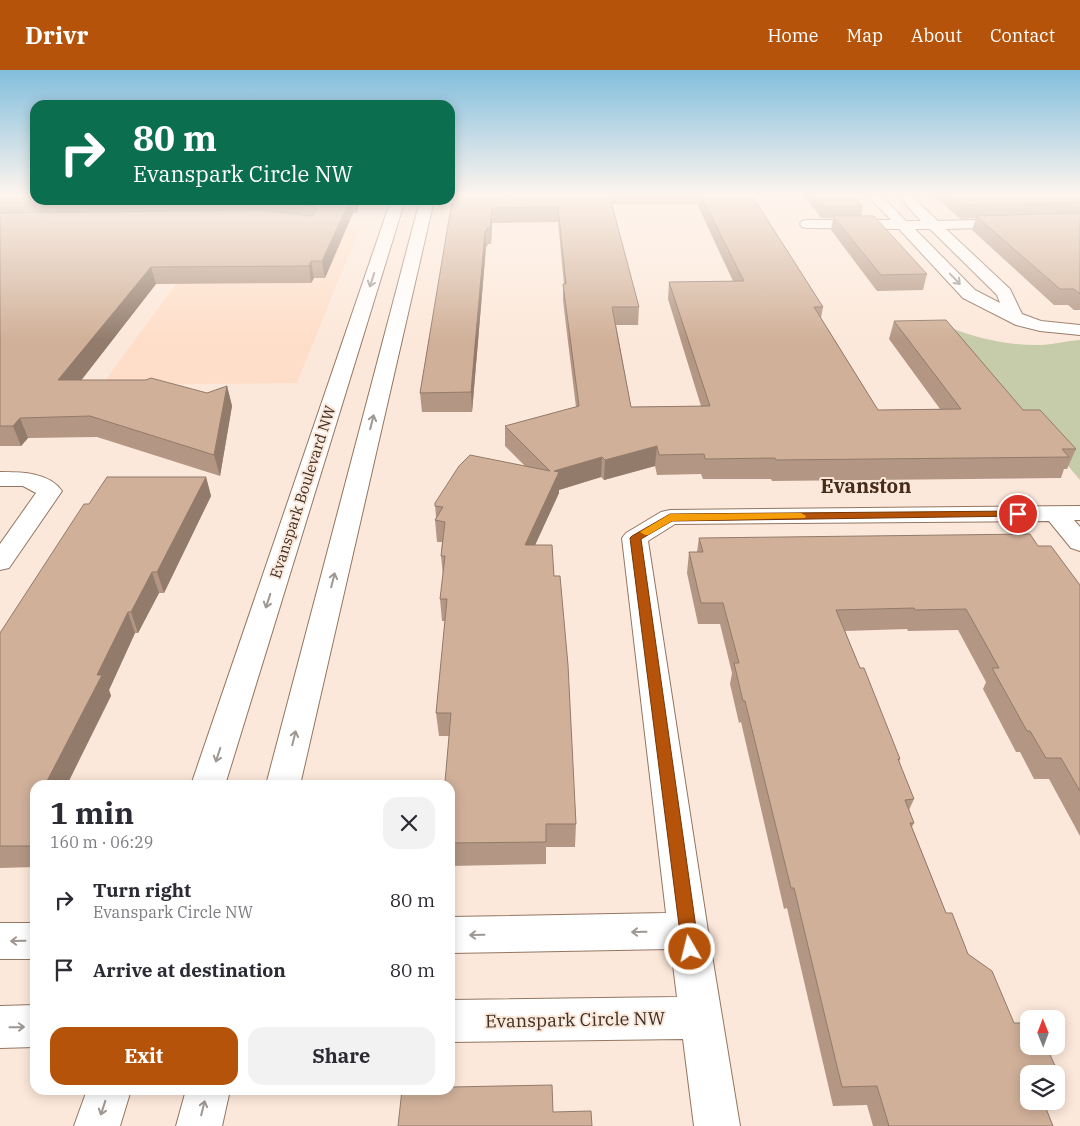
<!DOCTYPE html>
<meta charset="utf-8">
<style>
:root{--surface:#fff;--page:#f2f2f3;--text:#2b2b33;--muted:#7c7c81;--accent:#b45309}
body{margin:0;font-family:"IBM Plex Serif",serif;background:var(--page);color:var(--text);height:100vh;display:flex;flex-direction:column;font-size:19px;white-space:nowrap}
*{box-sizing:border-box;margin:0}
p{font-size:16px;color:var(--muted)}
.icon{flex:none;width:28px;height:28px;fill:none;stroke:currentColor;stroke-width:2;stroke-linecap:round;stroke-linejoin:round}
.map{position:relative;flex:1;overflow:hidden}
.drawer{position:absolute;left:30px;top:710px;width:425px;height:315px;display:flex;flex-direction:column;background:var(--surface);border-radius:15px;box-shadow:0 2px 12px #0003}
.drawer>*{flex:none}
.top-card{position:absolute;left:30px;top:30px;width:425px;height:105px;border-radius:15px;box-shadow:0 2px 12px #0003;background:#0b6e4f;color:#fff;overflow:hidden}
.needle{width:32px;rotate:359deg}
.fabs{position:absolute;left:1020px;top:940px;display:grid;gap:10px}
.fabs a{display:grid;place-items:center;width:45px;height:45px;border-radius:10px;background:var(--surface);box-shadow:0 2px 12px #0003;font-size:25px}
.pin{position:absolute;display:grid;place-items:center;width:42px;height:42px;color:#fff;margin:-21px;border:2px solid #fff;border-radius:50%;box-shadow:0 1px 5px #0007}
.me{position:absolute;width:55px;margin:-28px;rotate:352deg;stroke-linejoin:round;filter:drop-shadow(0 0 4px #0008)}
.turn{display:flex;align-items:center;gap:18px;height:105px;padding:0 20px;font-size:22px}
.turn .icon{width:65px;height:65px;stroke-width:2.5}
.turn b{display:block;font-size:35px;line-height:42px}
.round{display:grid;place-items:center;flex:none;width:52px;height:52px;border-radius:15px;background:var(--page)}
.overview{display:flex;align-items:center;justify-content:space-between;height:85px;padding:0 20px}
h1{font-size:30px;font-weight:700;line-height:38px}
.action{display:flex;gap:10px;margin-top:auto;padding:10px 20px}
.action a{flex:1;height:58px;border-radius:15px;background:var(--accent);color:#fff;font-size:20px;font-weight:700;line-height:58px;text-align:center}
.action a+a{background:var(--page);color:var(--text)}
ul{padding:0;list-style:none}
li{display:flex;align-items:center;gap:15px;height:70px;padding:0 20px}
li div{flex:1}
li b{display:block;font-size:19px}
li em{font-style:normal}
header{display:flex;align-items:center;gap:30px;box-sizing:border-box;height:70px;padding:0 25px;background:var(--accent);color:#fff}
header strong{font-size:24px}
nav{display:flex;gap:28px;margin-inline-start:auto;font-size:18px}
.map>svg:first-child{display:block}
.built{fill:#fedec8}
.green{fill:#c6cba9}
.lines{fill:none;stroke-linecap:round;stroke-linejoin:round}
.minor-casing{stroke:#937661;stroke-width:2}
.minor{fill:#fff;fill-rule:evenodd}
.wall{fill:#b39784;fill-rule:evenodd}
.shaded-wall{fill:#927b6b}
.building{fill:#d0b099;stroke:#927b6b}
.oneway{stroke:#9e9792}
.route{fill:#b45309;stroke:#753606}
.slow{fill:#f59e0b}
.labels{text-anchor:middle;stroke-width:4;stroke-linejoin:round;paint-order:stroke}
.street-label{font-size:15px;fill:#3c2f26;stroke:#fce8da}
.near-street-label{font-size:18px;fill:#3c2f26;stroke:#fce8da}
.district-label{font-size:20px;font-weight:bold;fill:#462d1a;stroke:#fce8da}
</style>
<header>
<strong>Drivr</strong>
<nav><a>Home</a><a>Map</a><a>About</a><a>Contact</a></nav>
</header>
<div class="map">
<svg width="1080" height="1056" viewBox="0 0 1080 1056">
<rect width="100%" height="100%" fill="#fce8da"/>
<path class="built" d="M217,157H360L297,313L102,315Z"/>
<path class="green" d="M951,258C980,269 1010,276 1042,275C1055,274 1067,271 1080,270V410Z"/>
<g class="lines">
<g class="minor-casing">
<path id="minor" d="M866,124H880L906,151H921L896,124H909L938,151L1080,147V155L946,159L1010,219L1022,244L1041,251L1080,255V265L1040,261L1016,255L963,228L899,159L807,158L802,157L800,154L802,151L807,150H891ZM915,159H930L997,225L1000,233L975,220Z
M391,130H405L225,715H191Z
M420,130H434L300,715H266Z
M0,402C21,402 49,402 62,421L9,498L0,500V474L36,423L23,416H0Z
M1080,436V450H1074L1080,457V481L1071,478L1049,451L675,454L648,471L708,861L740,1056H694L683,969L450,972V930L677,927L671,879L450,883V847L666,843L622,468L626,463L661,442L670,440Z
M0,853H35V889H0Z
M35,935V977L0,978V936Z
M87,1020H131L120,1056H74Z
M186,1020H230L222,1056H176Z"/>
</g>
<use href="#minor" class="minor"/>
</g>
<path class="wall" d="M0,124L35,130H361L356,143H353L325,208H314L311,213L156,214L81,310L207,323L227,316L232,336L220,406L97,367L28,368L21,376H0Z
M454,124H751L823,237L821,248L878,340L940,339L889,269L894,251L1023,340L1076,379L1067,399H1064L1061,408L772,411L771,409H703L701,404L657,405L655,396L604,410L601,407L559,420V423L535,475L554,506L576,754L575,777H546V794L450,796V715L445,712L449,666H439L436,643L445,551H442L440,529L443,505L441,486L442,472H437L435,450L436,448L435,433L525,396L505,376V356L576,337L563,231V214H564L558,152L492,153L491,174H488L487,177H486L472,342H422L420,323ZM612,134H697L733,211L669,212L668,229L701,336L631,337L616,255H638L639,237Z
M803,124H852L863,136L861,146L927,204L923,220L877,221L831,160L833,148H821Z
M928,124H1080V240H1074L1068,235H1054L972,160L976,148L960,149L944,134Z
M206,407L211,426L164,523H159L138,563H135L109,620L111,626L35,715V797L0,798V563L89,434Z
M699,468L1038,476L1080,515V766L1049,709H1034L1020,682H1016L983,619L986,612L958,560L908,561L907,559L845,561L860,598L900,689L899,692L914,729L909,740L914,753L912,757L946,843L968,884L1014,953L1056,998L1052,1004H1029L1053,1056H873L867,1035L833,1036L787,838L784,839L741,652L739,653L730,614L732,603L720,554H698L687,503L689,482H697Z"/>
<path class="shaded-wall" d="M350,130H352L353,143L325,208L322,191Z
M354,130H361L356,143Z
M492,138V153L491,174L490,158Z
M485,161L486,177L472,342L471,322Z
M311,191L314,208L311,213L309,196Z
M151,197L156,214L66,330L58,310Z
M227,316L232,336L220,406L214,385Z
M20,348L28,368L21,376L13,356Z
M657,376L655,396L604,410L605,390Z
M602,387L601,407L559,420V423L525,497V475L554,401Z
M206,407L211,426L164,523L157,502Z
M152,502L159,523L138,563L131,542Z
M128,542L135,563L109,620L111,626L67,715H45L97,605Z"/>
<path class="building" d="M0,124H35V130H151L0,132Z
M454,124H609L639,237H612L631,337L710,336L669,212L744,211L700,124H751L823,237H814L878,340L961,339L894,251L946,250L1023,340H1040L1076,379H1062L1069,387L776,390L775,388L705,389L704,384L659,385L657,376L605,390L602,387L554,401L559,402L525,475H552L554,506H560L568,595L576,754H546V772L450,773V715H443V712H445L451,643H436L447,529H440L445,486H441L445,452L435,450L443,437L435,436V433L459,396L470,385L550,401L505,356L579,336L563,214H566L558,137L492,138L490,158H487V161H485L471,322L420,323L449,149Z
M814,124H852L863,136H824Z
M951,124H1080V132L964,135Z
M272,130H350L322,191H311L309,196L151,197L58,310H146L151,308L207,323L227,316L214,385L90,346L20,348L13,356H0V143L263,140L308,146L314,145L317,139L314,136Z
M1080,143V224L1074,219H1060L976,146Z
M833,146H874L927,204L881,205Z
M107,407H206L157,502H152L131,542H128L97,605H102L45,715H35V772L33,776H0V563L84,434H89Z
M1030,464L1038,476H1051L1080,515V721L1061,688H1046L1030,661H1027L992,598H999L966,539L915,540L914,538L836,540L860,598H864L900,689H898L914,729L905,730L914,753H910L946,843H952L968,884L992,901L1014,953H1029V976H1046L1056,998L1030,999L1032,1004H1029V1031H1043L1053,1056H889L877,1016L842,1017L794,818H791L745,631H743L734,593H739L723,533H701L689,482H703L699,468Z
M552,1015L553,1042L591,1041L592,1056H398L402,1020H450V1017Z"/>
<defs><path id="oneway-shaft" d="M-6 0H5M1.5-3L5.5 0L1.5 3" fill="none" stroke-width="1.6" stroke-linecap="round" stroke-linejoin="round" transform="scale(1.25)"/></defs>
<g class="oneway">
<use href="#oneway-shaft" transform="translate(955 209) rotate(46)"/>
<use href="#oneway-shaft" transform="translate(372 210) rotate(108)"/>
<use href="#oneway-shaft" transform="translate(372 352) rotate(-76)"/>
<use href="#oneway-shaft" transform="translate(333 510) rotate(-76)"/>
<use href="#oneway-shaft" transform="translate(268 531) rotate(108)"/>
<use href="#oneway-shaft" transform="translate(294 668) rotate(-76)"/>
<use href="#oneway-shaft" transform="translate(218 685) rotate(108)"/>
<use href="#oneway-shaft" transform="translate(639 862) rotate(179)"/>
<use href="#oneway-shaft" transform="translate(477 865) rotate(179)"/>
<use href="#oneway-shaft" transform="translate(18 871) rotate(179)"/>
<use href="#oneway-shaft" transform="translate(17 957) rotate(-1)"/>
<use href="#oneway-shaft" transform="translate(103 1038) rotate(108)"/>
<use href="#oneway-shaft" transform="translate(203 1038) rotate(-76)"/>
</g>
<linearGradient id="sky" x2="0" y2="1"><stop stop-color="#82bedd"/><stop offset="0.46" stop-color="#fef5ee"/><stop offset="1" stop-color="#fef5ee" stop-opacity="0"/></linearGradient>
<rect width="1080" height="271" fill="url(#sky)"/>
<path class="route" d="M1018,441L1021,442V446L672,451L641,469L699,879L696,884L690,886L685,884L682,879L630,468L632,466L670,444Z"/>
<path class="slow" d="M801,443L806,446L805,448L672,451L648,465H645L640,462L670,444Z"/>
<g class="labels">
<g class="street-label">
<text transform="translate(303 422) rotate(-72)" y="5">Evanspark Boulevard NW</text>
</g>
<g class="near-street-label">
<text transform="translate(575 950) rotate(-1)" y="6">Evanspark Circle NW</text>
</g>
<g class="district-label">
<text x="866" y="423">Evanston</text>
</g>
</g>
</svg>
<div class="fabs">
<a><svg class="needle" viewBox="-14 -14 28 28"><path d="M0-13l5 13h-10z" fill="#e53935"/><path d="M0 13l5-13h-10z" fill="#7c7c81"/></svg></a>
<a><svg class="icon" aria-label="layers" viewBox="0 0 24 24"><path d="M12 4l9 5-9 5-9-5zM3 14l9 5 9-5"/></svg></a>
</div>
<div class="pin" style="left:1018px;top:444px;background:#d93025"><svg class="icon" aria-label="arrive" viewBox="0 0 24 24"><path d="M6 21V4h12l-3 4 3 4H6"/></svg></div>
<svg class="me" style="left:690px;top:879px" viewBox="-20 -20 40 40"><circle r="17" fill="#b45309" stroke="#fff" stroke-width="3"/><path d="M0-11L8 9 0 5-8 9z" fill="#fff"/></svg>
<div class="top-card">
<div class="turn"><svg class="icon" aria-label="right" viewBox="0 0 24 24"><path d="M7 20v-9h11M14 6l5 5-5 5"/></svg><div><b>80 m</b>Evanspark Circle NW</div></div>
</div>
<section class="drawer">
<div class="overview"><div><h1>1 min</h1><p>160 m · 06:29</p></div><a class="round"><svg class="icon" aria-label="close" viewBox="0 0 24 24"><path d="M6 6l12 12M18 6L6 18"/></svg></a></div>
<ul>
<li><svg class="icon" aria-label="right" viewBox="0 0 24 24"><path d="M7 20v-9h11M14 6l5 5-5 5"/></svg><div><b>Turn right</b><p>Evanspark Circle NW</p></div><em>80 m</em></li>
<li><svg class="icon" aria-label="arrive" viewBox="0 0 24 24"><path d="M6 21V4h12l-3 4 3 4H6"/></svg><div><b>Arrive at destination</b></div><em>80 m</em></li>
</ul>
<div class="action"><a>Exit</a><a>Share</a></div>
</section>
</div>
